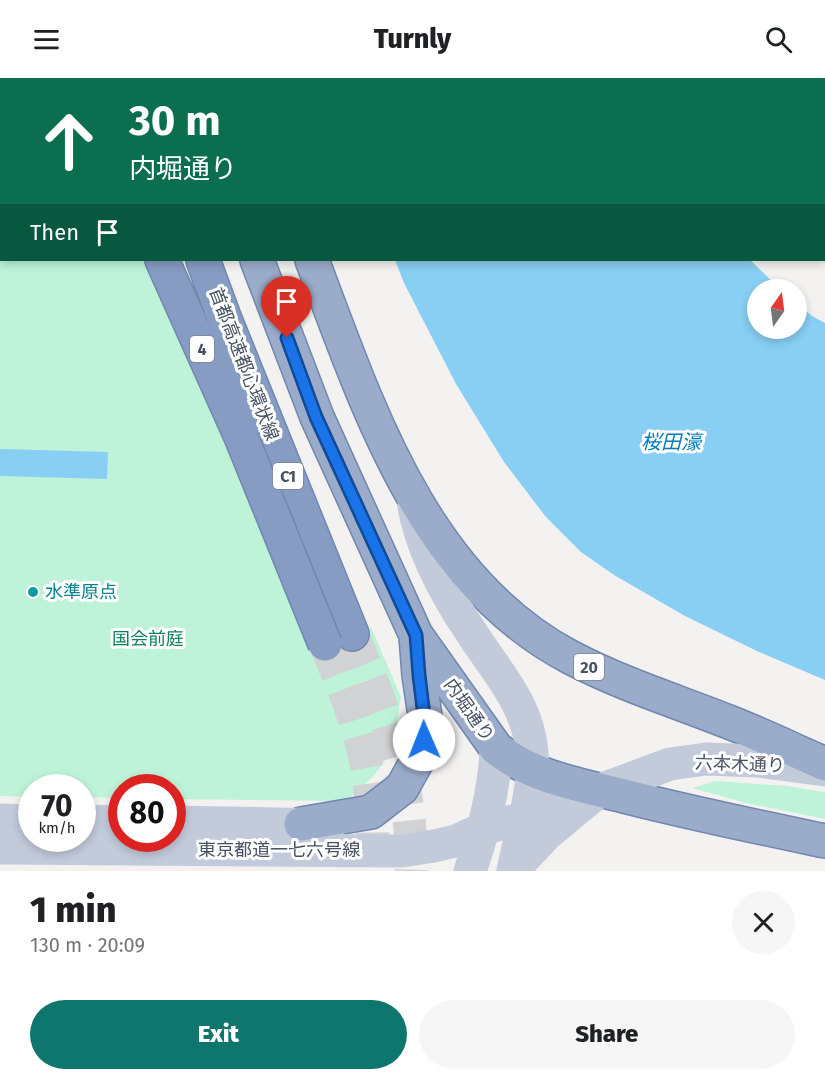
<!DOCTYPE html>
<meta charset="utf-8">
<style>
:root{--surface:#fff;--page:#f6f6f6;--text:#202124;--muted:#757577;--accent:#0f766e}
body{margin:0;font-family:"Fira Sans","Noto Sans JP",sans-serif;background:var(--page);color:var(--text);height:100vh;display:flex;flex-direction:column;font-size:22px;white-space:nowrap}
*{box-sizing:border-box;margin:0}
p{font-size:20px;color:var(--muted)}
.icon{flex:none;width:33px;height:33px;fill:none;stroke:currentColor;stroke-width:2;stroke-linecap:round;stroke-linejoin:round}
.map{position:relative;height:793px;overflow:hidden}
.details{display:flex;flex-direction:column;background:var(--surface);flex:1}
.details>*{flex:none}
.banner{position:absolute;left:0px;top:0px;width:825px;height:183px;box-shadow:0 3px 9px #0003;background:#0b6e4f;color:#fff;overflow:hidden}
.needle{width:39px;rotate:14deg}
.controls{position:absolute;left:747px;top:201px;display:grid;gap:12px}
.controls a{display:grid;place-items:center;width:60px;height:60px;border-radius:50%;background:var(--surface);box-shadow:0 3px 9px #0003;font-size:30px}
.speed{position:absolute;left:18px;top:696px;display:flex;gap:12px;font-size:30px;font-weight:700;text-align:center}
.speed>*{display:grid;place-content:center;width:78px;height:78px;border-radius:50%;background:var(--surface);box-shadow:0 3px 9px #0003;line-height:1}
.speed small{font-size:15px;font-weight:400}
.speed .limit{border:9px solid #d22;background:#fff;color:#111}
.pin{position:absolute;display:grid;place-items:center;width:51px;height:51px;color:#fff;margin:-62px -26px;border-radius:50% 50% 50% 0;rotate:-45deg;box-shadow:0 0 6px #0007}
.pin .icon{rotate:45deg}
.me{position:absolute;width:66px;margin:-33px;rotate:359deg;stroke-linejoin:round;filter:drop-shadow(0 0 4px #0008)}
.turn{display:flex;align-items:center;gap:21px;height:126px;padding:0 30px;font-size:27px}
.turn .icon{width:78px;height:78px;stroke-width:2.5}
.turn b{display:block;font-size:42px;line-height:51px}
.then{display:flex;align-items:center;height:57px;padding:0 30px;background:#0003;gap:12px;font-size:22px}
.round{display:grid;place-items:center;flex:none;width:63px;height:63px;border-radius:32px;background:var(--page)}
.overview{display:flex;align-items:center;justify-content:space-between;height:102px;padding:0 30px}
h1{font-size:36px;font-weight:800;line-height:45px}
.primary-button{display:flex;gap:12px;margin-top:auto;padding:12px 30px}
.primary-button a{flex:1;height:69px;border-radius:36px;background:var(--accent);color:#fff;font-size:24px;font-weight:800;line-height:69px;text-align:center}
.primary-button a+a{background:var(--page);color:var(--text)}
header{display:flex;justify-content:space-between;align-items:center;height:78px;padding:0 30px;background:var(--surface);font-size:27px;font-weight:800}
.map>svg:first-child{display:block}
.green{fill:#bef3d9}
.water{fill:#88cff3}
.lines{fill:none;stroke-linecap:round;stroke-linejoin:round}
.motorway-tunnel{stroke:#d1d2d4;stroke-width:33;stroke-dasharray:33 16;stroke-linecap:butt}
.trunk-casing{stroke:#7187af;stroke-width:36}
.motorway-casing{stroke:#7187af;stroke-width:36}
.secondary{stroke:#c3cbdb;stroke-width:33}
.trunk{stroke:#9aacca;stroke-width:33}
.motorway{stroke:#869cc3;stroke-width:33}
.motorway-bridge-casing{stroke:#7187af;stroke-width:36;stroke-linecap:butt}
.motorway-bridge{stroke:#869cc3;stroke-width:33}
.route-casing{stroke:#114b97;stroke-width:15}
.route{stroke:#1a73e8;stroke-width:10}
.culture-dot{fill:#0f9aa8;stroke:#fff;stroke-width:2}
.labels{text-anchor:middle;stroke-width:6;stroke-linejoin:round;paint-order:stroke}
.shield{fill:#fff;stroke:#7e8590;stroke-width:1.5}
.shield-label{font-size:16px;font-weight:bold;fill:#475161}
.street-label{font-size:18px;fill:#475161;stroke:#fff}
.culture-label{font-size:18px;fill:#0d838f;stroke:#fff;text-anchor:start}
.park-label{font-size:18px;fill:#108458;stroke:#fff}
.water-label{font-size:20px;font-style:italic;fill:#017cba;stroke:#fff}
</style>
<header><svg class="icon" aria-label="menu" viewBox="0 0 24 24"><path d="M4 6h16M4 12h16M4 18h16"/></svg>Turnly<svg class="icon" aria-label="search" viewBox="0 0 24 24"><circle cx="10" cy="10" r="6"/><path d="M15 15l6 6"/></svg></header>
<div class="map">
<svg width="825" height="793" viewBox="0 0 825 793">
<rect width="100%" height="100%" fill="#f4f2f1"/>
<path class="green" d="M0,0L66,1L2,2V182H147L204,307L313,571L371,549L401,619L392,673L373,699L346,723L173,721L172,710H122L121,720L83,719L82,710H32L31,719L0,718Z
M772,0H825V186L823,182L824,2Z
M715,703L787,708L825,714V741L746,725L692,710Z"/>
<path class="water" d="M334,0H677L678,1L334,2Z
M395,182H750L780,211L758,212V250H796L797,225L812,238L825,245V602L757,573L685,538L614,497L581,474L546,439L504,384L456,306L404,205Z
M0,371L108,374L107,401L0,398Z"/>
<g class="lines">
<path class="motorway-tunnel" d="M352,556C386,634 414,707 411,793
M325,566C343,608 361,651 368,697C373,729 373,761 372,793"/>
<g class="trunk-casing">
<path id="trunk" d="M191,0L192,2
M249,0V2
M257,182L317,339L416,557L496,670C531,699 580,707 624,718C690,735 758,749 825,763
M312,182C367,327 422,501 570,579C621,606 676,623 729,644C762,657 793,672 825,686
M301,746L371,734L402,710L417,683L424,662L425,638L419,597L416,558"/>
</g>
<g class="motorway-casing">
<path id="motorway" d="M81,0L82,2
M133,0V2
M162,182L242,361
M203,182L224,239L352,556"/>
</g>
<path class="secondary" d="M414,429C422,473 446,517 471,554C496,593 529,627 532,675C535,712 520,757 513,793
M0,742L32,743
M82,743L122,744
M172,744L330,747
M0,770L402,773L434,768L456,763L482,751L524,740L600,712
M513,792L547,756L600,712L670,686L706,681L757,683L825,692
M470,793C483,757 495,709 496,670"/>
<use href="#trunk" class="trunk"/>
<use href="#motorway" class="motorway"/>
<g class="motorway-bridge-casing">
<path id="motorway-bridge" d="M242,361L325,566"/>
</g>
<use href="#motorway-bridge" class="motorway-bridge"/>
</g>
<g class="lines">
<g class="route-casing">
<path id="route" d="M287,260L316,339L416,557L419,597L424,638V662"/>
</g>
<use href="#route" class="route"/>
</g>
<circle class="culture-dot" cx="33" cy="514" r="6"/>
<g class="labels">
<g class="shield">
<rect x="190" y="258" width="24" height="26" rx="4.5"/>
<rect x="273" y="385" width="30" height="26" rx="4.5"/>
<rect x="574" y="576" width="30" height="26" rx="4.5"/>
</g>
<g class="shield-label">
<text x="202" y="277">4</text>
<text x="288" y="404">C1</text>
<text x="589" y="595">20</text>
</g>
<g class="street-label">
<text transform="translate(244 286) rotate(69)" y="6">首都高速都心環状線</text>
<text transform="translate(469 632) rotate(55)" y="6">内堀通り</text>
<text transform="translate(740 686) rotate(2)" y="6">六本木通り</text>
<text x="279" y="778">東京都道一七六号線</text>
</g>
<g class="culture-label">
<text x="45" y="520">水準原点</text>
</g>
<g class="park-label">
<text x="148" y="567">国会前庭</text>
</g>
<g class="water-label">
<text x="671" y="371">桜田濠</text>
</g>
</g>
</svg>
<div class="controls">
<a><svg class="needle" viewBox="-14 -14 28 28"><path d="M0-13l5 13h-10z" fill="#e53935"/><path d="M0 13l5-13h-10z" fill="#757577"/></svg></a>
</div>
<div class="speed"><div>70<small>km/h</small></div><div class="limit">80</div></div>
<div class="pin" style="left:287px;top:260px;background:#d93025"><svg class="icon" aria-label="arrive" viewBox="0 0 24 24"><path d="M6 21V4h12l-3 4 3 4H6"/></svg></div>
<svg class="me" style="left:424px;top:662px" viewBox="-20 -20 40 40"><circle r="19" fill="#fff"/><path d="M0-13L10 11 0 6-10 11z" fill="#1a73e8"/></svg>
<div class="banner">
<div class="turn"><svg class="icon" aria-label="ahead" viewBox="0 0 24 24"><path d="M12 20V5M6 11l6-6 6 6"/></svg><div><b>30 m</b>内堀通り</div></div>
<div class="then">Then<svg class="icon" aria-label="arrive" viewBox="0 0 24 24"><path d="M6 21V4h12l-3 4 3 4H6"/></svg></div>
</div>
</div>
<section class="details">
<div class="overview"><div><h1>1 min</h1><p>130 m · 20:09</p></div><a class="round"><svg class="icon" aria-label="close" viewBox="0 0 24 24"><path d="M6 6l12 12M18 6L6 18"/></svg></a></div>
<div class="primary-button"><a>Exit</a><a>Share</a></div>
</section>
